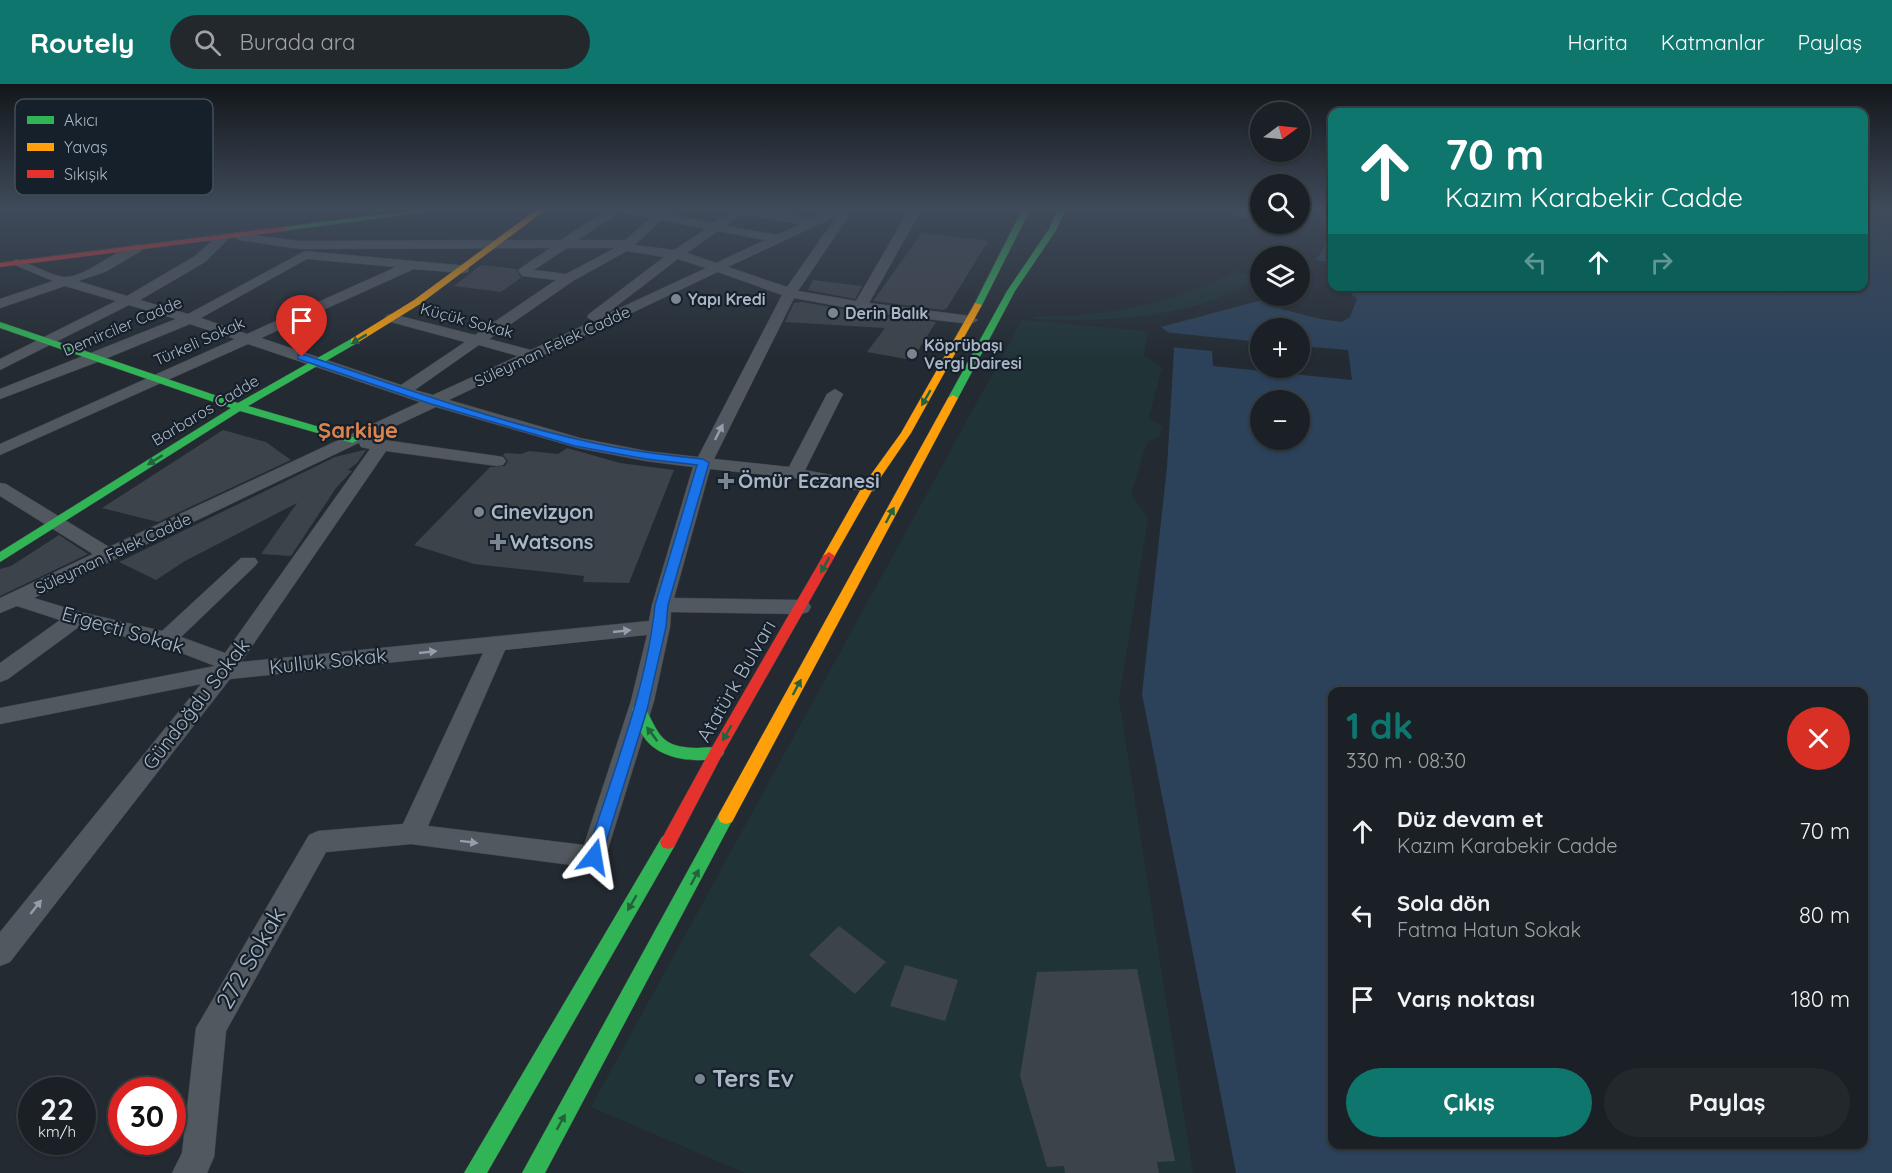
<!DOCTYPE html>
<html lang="tr">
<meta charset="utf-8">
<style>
:root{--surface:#1a2025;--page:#23282d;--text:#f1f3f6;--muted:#9fa3a7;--line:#383e42;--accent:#0f766e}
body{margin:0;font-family:Quicksand,sans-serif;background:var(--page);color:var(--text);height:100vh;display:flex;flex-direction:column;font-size:22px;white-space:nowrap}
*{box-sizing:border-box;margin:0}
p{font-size:20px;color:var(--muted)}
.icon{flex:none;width:33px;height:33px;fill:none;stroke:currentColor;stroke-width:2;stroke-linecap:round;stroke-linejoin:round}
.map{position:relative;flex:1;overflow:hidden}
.side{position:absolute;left:1328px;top:603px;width:540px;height:462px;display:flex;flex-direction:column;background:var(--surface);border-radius:12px;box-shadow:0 2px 4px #0004,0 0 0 2px var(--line)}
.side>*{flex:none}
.hud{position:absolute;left:1328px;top:24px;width:540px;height:183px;border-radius:12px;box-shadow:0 2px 4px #0004,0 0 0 2px var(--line);background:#0f766e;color:#fff;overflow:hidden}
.needle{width:39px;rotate:75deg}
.fabs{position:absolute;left:1250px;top:18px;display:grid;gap:12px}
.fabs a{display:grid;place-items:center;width:60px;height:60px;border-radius:50%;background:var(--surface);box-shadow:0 2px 4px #0004,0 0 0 2px var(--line);font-size:30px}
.speed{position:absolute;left:18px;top:993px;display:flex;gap:12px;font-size:30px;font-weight:700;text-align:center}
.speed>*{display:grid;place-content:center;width:78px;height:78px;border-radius:50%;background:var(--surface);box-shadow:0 2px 4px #0004,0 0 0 2px var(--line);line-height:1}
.speed small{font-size:15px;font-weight:400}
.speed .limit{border:9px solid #d22;background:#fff;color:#111}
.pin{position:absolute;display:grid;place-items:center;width:51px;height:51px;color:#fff;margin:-62px -26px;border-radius:50% 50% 50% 0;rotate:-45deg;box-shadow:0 0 6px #0007}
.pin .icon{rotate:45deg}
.me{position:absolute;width:66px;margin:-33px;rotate:14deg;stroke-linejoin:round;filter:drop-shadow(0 0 4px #0008)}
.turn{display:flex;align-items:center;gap:21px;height:126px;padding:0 18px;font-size:27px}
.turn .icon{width:78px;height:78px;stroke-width:2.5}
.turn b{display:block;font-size:42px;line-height:51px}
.lanes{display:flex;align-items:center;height:57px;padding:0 18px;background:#0003;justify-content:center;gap:30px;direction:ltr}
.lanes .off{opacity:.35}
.round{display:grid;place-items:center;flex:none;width:63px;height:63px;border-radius:32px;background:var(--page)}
.summary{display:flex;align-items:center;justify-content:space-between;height:102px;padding:0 18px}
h1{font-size:36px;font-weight:700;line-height:45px;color:var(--accent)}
.button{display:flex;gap:12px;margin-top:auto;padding:12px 18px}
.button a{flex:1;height:69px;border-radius:36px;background:var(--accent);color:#fff;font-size:24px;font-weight:700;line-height:69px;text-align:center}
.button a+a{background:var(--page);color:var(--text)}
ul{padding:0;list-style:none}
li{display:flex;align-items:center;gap:18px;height:84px;padding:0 18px}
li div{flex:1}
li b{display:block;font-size:22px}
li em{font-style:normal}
header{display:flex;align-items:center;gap:36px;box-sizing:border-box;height:84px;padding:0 30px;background:var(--accent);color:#fff}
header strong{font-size:28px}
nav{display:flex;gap:33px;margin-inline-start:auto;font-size:21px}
.search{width:420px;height:54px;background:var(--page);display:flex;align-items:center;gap:15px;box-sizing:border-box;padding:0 21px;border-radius:33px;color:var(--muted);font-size:22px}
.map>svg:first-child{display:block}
.green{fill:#203437}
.water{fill:#2b425a;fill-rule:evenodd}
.pier{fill:#232a31}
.building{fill:#3d434a}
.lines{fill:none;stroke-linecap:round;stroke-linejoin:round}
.street-casing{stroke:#3f454a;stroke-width:1}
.fast-casing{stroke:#3f454a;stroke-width:1}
.slow-casing{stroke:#3f454a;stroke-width:1}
.jam-casing{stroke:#3f454a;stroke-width:1}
.street{fill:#525860;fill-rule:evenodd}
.fast{fill:#30b455;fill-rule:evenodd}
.slow{fill:#ff9f0a;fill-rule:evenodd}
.jam{fill:#e5322d;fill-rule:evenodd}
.oneway{fill:#22633e}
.oneway2{fill:#949eac}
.route{fill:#1a73e8;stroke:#114b97;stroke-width:1.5}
.poi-dot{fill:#7b8591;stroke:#16202b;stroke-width:2}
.labels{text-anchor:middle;stroke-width:4.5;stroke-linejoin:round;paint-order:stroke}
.far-poi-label{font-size:16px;font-weight:bold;fill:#aab6c5;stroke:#16202b;text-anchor:start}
.far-street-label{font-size:16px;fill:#aab6c5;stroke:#16202b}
.poi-label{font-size:20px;font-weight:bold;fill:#aab6c5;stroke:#16202b;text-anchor:start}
.street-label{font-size:20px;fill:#aab6c5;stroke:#16202b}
.far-district-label{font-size:22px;font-weight:bold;fill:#dd844d;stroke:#16202b}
.near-street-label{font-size:24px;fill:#aab6c5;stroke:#16202b}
.near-poi-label{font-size:24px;font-weight:bold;fill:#aab6c5;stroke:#16202b;text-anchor:start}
.key{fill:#16202b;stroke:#424d59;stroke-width:1.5}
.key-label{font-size:16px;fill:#aab6c5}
</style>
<header>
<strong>Routely</strong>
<div class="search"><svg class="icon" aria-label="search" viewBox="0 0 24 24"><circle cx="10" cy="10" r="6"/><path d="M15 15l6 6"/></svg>Burada ara</div>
<nav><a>Harita</a><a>Katmanlar</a><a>Paylaş</a></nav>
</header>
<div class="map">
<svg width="1892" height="1089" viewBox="0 0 1892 1089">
<rect width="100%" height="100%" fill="#232a31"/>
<path class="green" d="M1236,187L1258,194C1191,236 1110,238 1033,235L1034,232C1105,234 1173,220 1236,187Z
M1022,236L1148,247L1144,271L1162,284L1149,333L1162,343L1159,353L1147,358L1131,410L1148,435L1119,615L1193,1089H745L591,1023Z"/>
<path class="water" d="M1314,124H1332V178L1315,176C1333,155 1327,146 1314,124Z
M1863,124H1892V1089H1236L1142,610L1167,383L1174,266L1172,251L1161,243L1262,216L1285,226L1321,235L1342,238L1350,233L1357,215L1344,203L1863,202ZM1260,244H1299V284H1260ZM1260,316H1299V356H1260ZM1332,608H1863V1060H1332Z"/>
<path class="pier" d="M1163,248L1260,258V284H1299V262L1348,266L1352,296L1213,282L1212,267L1170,263L1169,253Z"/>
<path class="building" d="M922,149L988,157L947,224L943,226L873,217Z
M481,181L516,185L521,194L501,208L454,202Z
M813,196L862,202L855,215L808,206Z
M802,218L876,231L936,238L912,276L867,268L885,244L785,238L794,219Z
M223,346L266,358L291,376L158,438L102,424Z
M567,364L620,379L674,386L629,499L583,498L584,492L474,480L414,461L490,383L505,382L508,377L503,371L505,369L521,370L529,367L558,370Z
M364,366H366L357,379L348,386L352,387L336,404L291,472L261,470L297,419L185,477L156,496L119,478L335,373Z
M59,451L88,470L0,512V485L11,482Z
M839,842L886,878L855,910L809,871Z
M905,881L958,896L945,937L890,922Z
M1137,885L1175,1077L1157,1078L1159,1089H1065L1064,1082L1047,1083L1020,992L1037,888Z"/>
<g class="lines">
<g class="street-casing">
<path id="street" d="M609,124H634L656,128L661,124H675L668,130L714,139L730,128L725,124H750L812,134L834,124H854L798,207L856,217L909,126L920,124L921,126L869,219L971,232L978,236L971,240L876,229L794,214L714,375L789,383L827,310L835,305L843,310L805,386L868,398L874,399L877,403L874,407L868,408L795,394L710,385L674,514L801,516L808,518L811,523L808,528L801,530L671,528L670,543L654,617L603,781L594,784L411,760L326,768L226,947L214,1073L207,1089H172L182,1069L196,944L309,751L318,747L403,740L483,569L230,595L10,878L0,882V848L201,600L0,640V624L215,582L161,561L80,542L8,595L0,598V579L60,536L17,522L0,529V514L93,470L0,412V399L6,400L109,463L420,318L248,260L0,371V360L235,255L190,240L100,277L0,315V305L176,235L129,221L0,286V275L116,217L65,202L0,224V215L53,197L10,179L16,175C30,179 51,192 65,193C87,194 125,157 141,161L143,164L141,167L105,188L78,197L127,212L195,172L218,151H226L228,154L226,157L205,178L140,216L188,230L305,167L468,182L469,185L468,188L463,189L414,185L261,254L401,301L465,258L387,237L385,234L387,231L392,230L475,251L556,196L522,192L518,186L550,164L300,165L239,156L233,152L235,149L300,157L561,156ZM620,128L650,134L626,156H578ZM742,130L801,140L777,151L726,142ZM837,132L787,203L728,183ZM661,136L706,145L674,166L635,161ZM718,147L765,156L716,179L687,169ZM567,164H615L566,190L534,186ZM627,167L664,173L589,230L587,233L593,237L531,266L489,255L573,197ZM307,175L396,183L247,250L201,234ZM678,175L706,184L605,231ZM718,188L782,211L698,373L646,367L580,354L449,316ZM479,261L518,272L433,311L415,306ZM436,323L578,364L646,377L693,383L652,521L649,537L241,578L386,367L497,382L503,381L506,377L503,373L497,372L370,354ZM359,359L361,363L370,365L225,569L181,553L255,482L258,478L255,474H241L162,547L80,528L34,514ZM647,551L631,617L584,761L428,742L505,566Z
M1214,124L1260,126V134L1240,133Z"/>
</g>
<g class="fast-casing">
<path id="fast" d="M432,124H455L283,147L279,145L283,143Z
M1023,124H1031L982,221L975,223L974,221Z
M1058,124H1066L1057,145L1015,207L958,314L953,317L949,316L948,314L1007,207L1049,145Z
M0,238L238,319L351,255H357V259L248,322L357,354L358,356L353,359L349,358L240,327L0,478V468L231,324L0,244Z
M639,621L644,622C660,650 659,663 697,664C705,664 713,662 721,665L724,669L721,673C698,680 662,676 646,656C639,647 636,636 632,626L634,622Z
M726,726L732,728L734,733L545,1089H522L720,728Z
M668,751L674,753L676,758L674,763L487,1089H464L662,753Z"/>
</g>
<g class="slow-casing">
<path id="slow" d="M539,124H548L420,220L357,259H351V255L414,216Z
M975,219L982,221L911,349L874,403L833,475H825L823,472L862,403L901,349Z
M953,311L958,314L732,738L726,740L720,738L718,733L720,728L948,314Z"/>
</g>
<g class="jam-casing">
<path id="jam" d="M283,143L287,145L286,147L0,183V179Z
M829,468L835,472L722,671L674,763L668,765L662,763L660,758L711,665L823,472Z"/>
</g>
<use href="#street" class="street"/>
<use href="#fast" class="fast"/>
<use href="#slow" class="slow"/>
<use href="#jam" class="jam"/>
</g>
<defs><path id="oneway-solid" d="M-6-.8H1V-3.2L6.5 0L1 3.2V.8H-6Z" transform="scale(1.5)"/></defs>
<g class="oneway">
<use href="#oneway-solid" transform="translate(359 255) rotate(149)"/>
<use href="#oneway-solid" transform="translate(926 314) rotate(120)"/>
<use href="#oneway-solid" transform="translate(155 376) rotate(148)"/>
<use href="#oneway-solid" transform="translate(890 431) rotate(-62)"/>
<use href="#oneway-solid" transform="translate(825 481) rotate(119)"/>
<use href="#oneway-solid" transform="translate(797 603) rotate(-62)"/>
<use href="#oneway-solid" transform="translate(727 649) rotate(120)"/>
<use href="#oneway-solid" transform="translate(652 650) rotate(-127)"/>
<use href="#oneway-solid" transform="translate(695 793) rotate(-62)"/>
<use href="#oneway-solid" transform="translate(632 819) rotate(120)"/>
<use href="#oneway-solid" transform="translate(561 1038) rotate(-61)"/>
</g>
<g class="oneway2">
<use href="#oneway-solid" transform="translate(719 348) rotate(-63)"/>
<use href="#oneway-solid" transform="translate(622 547) rotate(-6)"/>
<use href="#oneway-solid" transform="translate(428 568) rotate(-6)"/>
<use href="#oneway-solid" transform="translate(469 758) rotate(7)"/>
<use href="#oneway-solid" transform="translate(36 823) rotate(-52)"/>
</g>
<linearGradient id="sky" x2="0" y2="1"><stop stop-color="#13171b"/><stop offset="0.45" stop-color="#3f4a5a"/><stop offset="1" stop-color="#3f4a5a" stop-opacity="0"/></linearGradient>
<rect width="1892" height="277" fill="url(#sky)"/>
<path class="route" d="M298,271H305C395,301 488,335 581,356C621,366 662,371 703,375L709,379L668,521L666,543L647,626L600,778L594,780L588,778L586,773C611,694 647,604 655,521L697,381L646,375L575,362L431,320L298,275Z"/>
<g class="poi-dot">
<circle cx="676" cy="215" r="6"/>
<circle cx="833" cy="229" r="6"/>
<circle cx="912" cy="270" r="6"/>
<path d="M723 388h6v6h6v6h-6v6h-6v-6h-6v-6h6z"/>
<circle cx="479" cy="428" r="6"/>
<path d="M495 449h6v6h6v6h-6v6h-6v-6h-6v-6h6z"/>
<circle cx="700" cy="995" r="6"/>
</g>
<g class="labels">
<g class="far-poi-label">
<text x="688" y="221">Yapı Kredi</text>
<text x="845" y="235">Derin Balık</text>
<text x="924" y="267">Köprübaşı<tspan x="924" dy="18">Vergi Dairesi</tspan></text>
</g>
<g class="far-street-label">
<text transform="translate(467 236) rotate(15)" y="6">Küçük Sokak</text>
<text transform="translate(122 242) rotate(-23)" y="6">Demirciler Cadde</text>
<text transform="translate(199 257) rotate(-24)" y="6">Türkeli Sokak</text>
<text transform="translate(552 262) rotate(-25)" y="6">Süleyman Felek Cadde</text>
<text transform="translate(205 326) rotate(-31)" y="6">Barbaros Cadde</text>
<text transform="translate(113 469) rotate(-25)" y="6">Süleyman Felek Cadde</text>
</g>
<g class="poi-label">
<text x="738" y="404">Ömür Eczanesi</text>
<text x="491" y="435">Cinevizyon</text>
<text x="510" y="465">Watsons</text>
</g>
<g class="street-label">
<text transform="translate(123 546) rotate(16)" y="7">Ergeçti Sokak</text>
<text transform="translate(328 577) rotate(-6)" y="7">Kulluk Sokak</text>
<text transform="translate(736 597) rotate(-60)" y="7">Atatürk Bulvarı</text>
<text transform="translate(196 620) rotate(-52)" y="7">Gündoğdu Sokak</text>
</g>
<g class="far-district-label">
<text x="358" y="354">Şarkiye</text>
</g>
<g class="near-street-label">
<text transform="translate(251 874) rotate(-60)" y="8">272 Sokak</text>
</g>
<g class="near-poi-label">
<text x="712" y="1003">Ters Ev</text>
</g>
</g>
<rect x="15" y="15" width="198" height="96" rx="9" class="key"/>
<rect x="27" y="32" width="27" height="8" fill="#30b455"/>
<rect x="27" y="59" width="27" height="8" fill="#ff9f0a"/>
<rect x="27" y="86" width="27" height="8" fill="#e5322d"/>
<g class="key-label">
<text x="64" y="42">Akıcı</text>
<text x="64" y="69">Yavaş</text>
<text x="64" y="96">Sıkışık</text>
</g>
</svg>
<div class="fabs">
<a><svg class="needle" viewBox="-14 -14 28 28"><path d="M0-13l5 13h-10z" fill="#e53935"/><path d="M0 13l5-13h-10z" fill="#9fa3a7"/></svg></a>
<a><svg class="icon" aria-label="search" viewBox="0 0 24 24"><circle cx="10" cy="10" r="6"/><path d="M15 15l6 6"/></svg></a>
<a><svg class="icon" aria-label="layers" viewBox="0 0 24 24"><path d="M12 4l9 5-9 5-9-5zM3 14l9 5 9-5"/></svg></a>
<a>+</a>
<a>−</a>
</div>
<div class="speed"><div>22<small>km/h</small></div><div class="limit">30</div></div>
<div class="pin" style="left:302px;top:273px;background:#d93025"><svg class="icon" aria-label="arrive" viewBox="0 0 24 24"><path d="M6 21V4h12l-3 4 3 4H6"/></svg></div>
<svg class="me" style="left:594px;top:773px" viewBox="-20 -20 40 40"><path d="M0-17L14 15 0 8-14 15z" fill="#1a73e8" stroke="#fff" stroke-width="4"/></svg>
<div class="hud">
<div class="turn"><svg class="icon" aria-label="ahead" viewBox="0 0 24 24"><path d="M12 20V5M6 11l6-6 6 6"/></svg><div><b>70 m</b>Kazım Karabekir Cadde</div></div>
<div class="lanes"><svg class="icon off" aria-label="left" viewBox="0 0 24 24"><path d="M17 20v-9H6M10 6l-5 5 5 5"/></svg><svg class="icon" aria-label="ahead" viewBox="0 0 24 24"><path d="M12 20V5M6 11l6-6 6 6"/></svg><svg class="icon off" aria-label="right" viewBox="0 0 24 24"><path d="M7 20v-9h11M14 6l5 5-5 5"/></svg></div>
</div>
<section class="side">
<div class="summary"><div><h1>1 dk</h1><p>330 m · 08:30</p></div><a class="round" style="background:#d93025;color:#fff"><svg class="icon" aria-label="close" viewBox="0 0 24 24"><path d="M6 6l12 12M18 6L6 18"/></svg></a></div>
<ul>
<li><svg class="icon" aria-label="ahead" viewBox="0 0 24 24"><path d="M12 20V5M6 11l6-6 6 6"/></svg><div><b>Düz devam et</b><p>Kazım Karabekir Cadde</p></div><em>70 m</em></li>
<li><svg class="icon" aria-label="left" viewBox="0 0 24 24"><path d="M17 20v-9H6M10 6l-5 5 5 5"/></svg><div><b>Sola dön</b><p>Fatma Hatun Sokak</p></div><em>80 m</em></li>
<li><svg class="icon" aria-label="arrive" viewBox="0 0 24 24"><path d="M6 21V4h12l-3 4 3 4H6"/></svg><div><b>Varış noktası</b></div><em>180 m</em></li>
</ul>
<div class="button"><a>Çıkış</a><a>Paylaş</a></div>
</section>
</div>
